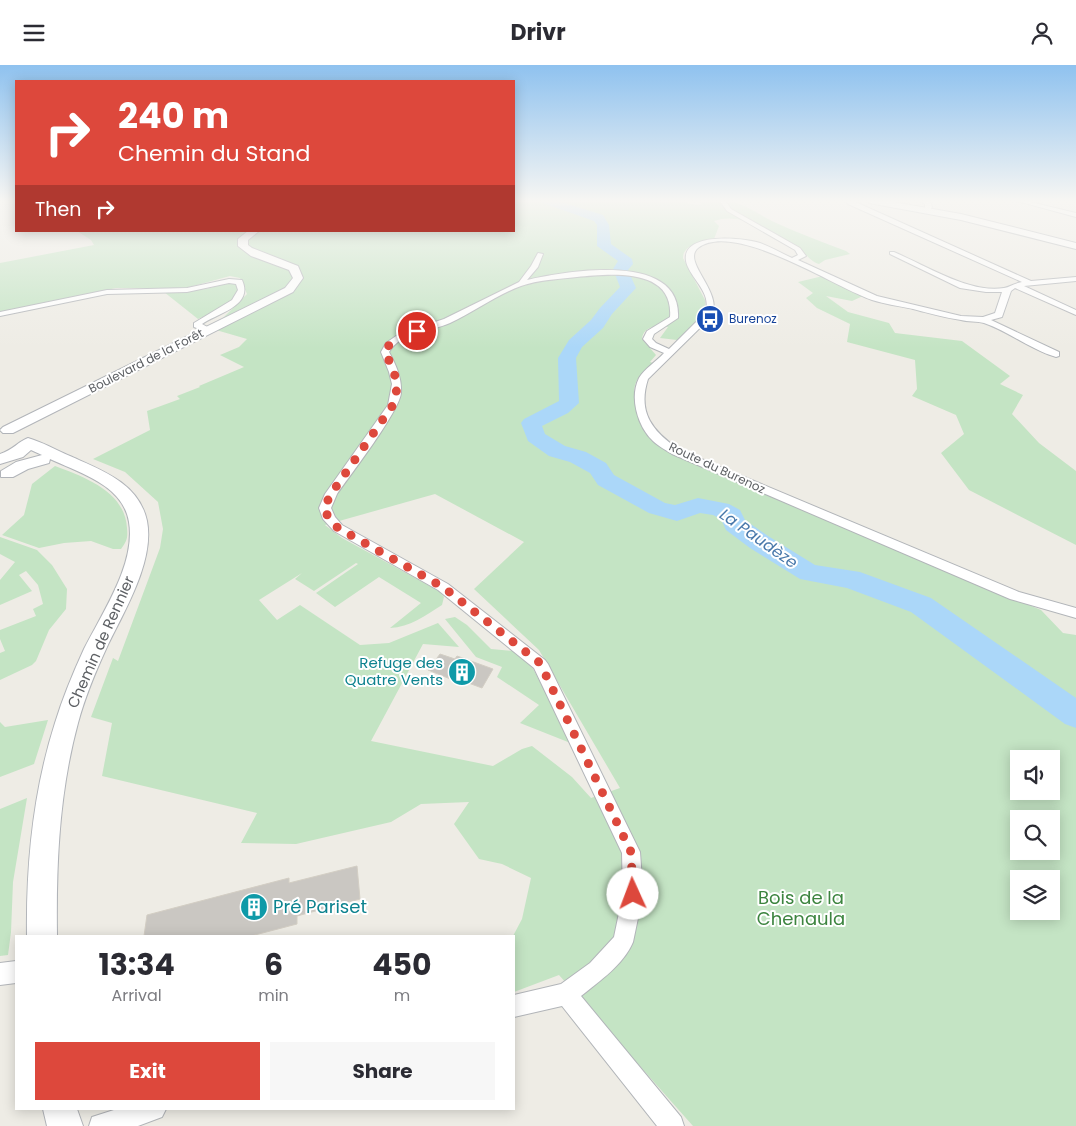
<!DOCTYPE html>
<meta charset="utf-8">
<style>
:root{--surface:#fff;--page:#f7f7f7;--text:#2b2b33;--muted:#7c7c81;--accent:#dd483c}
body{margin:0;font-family:Poppins,sans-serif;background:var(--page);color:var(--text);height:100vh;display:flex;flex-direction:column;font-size:19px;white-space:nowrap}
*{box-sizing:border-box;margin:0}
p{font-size:16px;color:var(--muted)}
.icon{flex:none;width:28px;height:28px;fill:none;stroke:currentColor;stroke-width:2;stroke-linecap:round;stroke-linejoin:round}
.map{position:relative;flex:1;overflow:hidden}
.details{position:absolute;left:15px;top:870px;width:500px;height:175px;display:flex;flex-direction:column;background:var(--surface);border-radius:0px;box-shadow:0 2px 12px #0003}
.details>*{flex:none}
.banner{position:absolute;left:15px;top:15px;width:500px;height:152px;border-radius:0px;box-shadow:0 2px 12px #0003;background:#dd483c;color:#fff;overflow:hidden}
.tools{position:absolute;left:1010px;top:685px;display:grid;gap:10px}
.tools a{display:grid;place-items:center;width:50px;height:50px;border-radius:0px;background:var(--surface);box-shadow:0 2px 12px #0003;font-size:25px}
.pin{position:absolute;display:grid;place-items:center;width:42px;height:42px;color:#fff;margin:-21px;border:2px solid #fff;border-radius:50%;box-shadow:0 1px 5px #0007}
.me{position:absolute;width:55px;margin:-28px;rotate:358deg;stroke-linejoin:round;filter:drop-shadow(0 0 4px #0008)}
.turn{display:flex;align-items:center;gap:18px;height:105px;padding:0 20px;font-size:22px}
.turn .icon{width:65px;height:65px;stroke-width:2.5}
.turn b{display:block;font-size:35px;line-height:42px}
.then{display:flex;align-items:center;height:48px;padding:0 20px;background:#0003;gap:10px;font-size:19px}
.eta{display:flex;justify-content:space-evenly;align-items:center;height:85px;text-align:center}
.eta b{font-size:30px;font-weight:700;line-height:35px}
.cta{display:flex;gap:10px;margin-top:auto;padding:10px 20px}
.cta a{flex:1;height:58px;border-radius:0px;background:var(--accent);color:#fff;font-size:20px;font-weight:700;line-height:58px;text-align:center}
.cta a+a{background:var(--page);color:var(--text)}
header{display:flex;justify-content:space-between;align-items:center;height:65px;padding:0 20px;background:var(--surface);font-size:22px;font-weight:700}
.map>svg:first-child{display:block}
.green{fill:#c4e4c4;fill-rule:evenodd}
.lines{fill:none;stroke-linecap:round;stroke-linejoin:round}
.river{fill:#abd7f9;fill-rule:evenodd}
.building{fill:#cac7c2;stroke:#d3cec4}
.street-casing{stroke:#b2b5b9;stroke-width:2}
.secondary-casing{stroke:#b1b4b9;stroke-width:2}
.street{fill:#fff;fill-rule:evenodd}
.secondary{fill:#fff;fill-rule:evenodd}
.route{stroke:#dd483c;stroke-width:9;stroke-dasharray:0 16.2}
.labels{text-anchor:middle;stroke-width:4;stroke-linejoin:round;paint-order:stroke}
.far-transit-label{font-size:12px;fill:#164399;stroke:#fff;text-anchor:start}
.far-street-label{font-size:12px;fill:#5d6064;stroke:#fff}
.street-label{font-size:15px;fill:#5d6064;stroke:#fff}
.culture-label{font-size:15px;fill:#0d838f;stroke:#fff;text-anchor:end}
.water-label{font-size:16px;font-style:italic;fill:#4878aa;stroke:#fff}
.near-park-label{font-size:18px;fill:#3c843f;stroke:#fff}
.near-culture-label{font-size:18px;fill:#0d838f;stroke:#fff;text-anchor:start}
</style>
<header><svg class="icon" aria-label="menu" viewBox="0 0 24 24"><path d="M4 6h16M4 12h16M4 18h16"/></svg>Drivr<svg class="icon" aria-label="person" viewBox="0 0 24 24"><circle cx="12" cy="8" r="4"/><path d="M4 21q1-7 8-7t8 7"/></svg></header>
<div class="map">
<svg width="1076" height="1061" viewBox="0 0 1076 1061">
<rect width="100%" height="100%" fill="#eeece5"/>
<path class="green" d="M514,135H668L698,140L702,139L699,137C710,133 718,138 729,138V136C745,139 760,150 774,157C798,168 822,177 846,186L850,189L825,195L819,199C809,196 806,188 798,182C787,174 751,156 737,154C729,153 722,153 714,156L719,161L714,174C703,177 683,179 683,193L705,235C708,251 687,265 677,275L660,273L668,262C657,260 643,261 642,274L656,290L650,297L653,298C648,303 641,309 637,315C633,323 634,329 635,337C638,365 649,374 671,389L1041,545L1063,568L1076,570V1061H693L559,910L514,927L513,871L522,854L531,813L502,799L479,794L454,759L469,737L421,739L391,757L296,779L241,778L257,748L102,711L112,658L91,652L113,593L118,596L160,483L163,464L158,437L125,407L93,394L150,365L147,346L180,334L177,331L200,322L199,321L244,302L220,290L239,282L247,274L216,265L234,256L223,253L247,229L240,213L230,211L186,223H116L0,247V198L94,180L91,175L77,166H514ZM435,429L524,477L474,524L539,585L620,723L591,733L572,712L532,681L522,684L493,701L371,676L423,579L459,582L438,558L389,578L360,580L300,540L277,555L259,535L302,508L295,514L314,526L356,498L358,499L316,528L335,542L379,512L421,538L390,563C410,562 425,551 442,540L444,532L439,526L342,473L325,460ZM1019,694H1051V726H1019ZM1019,754H1051V786H1019ZM1019,814H1051V846H1019Z
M823,211L863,231L852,236L826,231L848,247L889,258L895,268L962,276L1010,311L1000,319L1023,330L1012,349L1039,378L1076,406V480L969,425L941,388L964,369L956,350L912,331L917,324L915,295L847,277L850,259L817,243L806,233L813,228L798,217Z
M233,217L240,222C233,242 216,246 198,254L164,227L206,224Z
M55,401C84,412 125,426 127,463C128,473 127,476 121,484H113L91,476L64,478L39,483L2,470L24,450L32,419Z
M0,472L37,485L52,500L67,524L66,544L49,565L36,596L32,600L0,615V588L5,586L0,574V565L36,551L33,544L43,539L38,520L26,506L19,510L32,526L0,540V515L15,497L0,489Z
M455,552L467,560L491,584L514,586L529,596L573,679L520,658L539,640L497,612L502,602L476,592L445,554Z
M48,655L34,699L0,712V657L5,662Z
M27,733L13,817L11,867L8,890L0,891V744Z"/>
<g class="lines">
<path class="river" d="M538,135H555L603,150L609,160L611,179L632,194L633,199L628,205L636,223L612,249L603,263L582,282L576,293L579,338L568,348L542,361L545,369L565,381L586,387L606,398L614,410L665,438L675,440L698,433L729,439L740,445L745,455L768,471L815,500L860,507L931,533L1076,633V663L1065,659L911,547L847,523L800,514L750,483L726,465L721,454L713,450L700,448L677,456L649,448L598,420L590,408L570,397L549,391L528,376L521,358L524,354L559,336L558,293L569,275L591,255L600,243L620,222L613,204L618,196L597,181V160L594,156L540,137Z"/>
</g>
<path class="building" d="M440,589L455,594L457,591L493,604L482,623L455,613L453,615L428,605Z
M357,801L360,834L297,851V859L251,871H144L147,850L289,813V818Z"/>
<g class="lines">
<g class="street-casing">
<path id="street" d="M719,135H725L731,144L800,183L806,191L798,195L877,231L961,251L983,252L995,248L1002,227H986L960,223L890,189V187H894C925,200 970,229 1004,223C1010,222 1015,218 1022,217L848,139L845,135H851L1031,216L1076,212V216L1024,221L1076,245V250L1015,223L1011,226L1002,252L991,255L1059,287V291L1056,292C1031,285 1008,266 984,258C977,256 968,257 961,255C945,253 929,248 913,244C899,241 885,239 872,235C834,222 734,155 698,183C681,197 725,228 711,252L648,314C637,348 653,367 680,385L1019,527L1076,543V553L1010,534L672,389C666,385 658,381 653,376C638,362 629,333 639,313C644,304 657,296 664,288L650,282L643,274L647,266L670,252C674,202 610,209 577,212C558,214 538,215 521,221C496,230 474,247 450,258C430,267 402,266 389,287C396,300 402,313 401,328C399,347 351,409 337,429L331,443L335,452L342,460L448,519L545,595L548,599L640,787L643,829L633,877C624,899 600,916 581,931L681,1052L684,1061H657L562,941L514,952V930L561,919L590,898L614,872L623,829L622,788L534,603L438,525L334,466L323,454L319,443L325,429L388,340L392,319L389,307L381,287L386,278L399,269L444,254L519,217L531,201L538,188L543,189L538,202L527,215C567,206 682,186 678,253L654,269L652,274L656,278L669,284L704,249C715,229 689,213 686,196C681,166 745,173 760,178C771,182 781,188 792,193L798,190L795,185L727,146Z
M918,135L930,137L932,142L929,146H925V139Z
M1013,135H1022L1076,148V152Z
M229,214L242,215C254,241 218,248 202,259L211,264L207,267L194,262V258L232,235L238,225L236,219L229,218L187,227L107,229L0,251V247L107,225L187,223Z
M16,896V918L0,920V898Z
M117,1044H166L162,1052L138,1061H89L92,1052Z"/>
</g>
<g class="secondary-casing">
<path id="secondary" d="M865,135H882L961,149L1076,178V184L961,155L869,138Z
M248,166H259L248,175V180L252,183L298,201L303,213L293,227L13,368H3L0,365L3,362L285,223L293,213L289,205L251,191L238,181V174Z
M28,373C42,377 56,385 70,391C101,405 139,418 147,456C155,497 123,548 106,584C95,608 85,632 78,658C59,728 56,799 57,871H27C26,799 33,727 55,658C63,632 73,608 84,584C102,548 136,499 129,457C123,420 80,408 50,394L49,398L28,404L13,412H1V406L16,397L42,390L31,385L23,392L0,399V389C13,385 19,376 28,373Z
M43,1044H77L83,1061H47Z"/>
</g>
<use href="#street" class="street"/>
<use href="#secondary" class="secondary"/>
</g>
<linearGradient id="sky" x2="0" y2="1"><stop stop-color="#8fc2ef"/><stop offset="0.48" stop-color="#f7f6f3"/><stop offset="1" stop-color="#f7f6f3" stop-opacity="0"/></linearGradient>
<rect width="1076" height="283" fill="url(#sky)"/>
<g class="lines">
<path class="route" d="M417,266C404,270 391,273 385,287C394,306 401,319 393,340L331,429L324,443L329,454L338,463L443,522L540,598L631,787L633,829"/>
</g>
<defs>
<g id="bus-disc" transform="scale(1.4375)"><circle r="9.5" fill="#1a4fb4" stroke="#fff"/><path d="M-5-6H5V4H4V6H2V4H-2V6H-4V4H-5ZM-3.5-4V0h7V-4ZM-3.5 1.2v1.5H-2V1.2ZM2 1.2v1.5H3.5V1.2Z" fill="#fff"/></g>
<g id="building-disc" transform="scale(1.4375)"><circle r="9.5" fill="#0f9aa8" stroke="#fff"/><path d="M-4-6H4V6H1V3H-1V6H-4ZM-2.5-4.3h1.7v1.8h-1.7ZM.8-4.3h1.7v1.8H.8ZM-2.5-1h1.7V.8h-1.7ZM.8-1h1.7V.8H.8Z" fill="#fff"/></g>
</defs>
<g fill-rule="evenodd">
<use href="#bus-disc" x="710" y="254"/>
<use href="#building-disc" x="462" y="607"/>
<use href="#building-disc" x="254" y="842"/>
</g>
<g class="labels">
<g class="far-transit-label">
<text x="729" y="258">Burenoz</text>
</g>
<g class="far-street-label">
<text transform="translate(146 296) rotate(-27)" y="4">Boulevard de la Forêt</text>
<text transform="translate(717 403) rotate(25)" y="4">Route du Burenoz</text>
</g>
<g class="street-label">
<text transform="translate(101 577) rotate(-66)" y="5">Chemin de Rennier</text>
</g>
<g class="culture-label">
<text x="443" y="603">Refuge des<tspan x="443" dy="17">Quatre Vents</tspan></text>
</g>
<g class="water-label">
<text transform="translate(759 473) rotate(35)" y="6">La Paudèze</text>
</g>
<g class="near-park-label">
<text x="801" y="839">Bois de la<tspan x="801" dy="21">Chenaula</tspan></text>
</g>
<g class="near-culture-label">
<text x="273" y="848">Pré Pariset</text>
</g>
</g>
</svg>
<div class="tools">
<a><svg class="icon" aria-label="sound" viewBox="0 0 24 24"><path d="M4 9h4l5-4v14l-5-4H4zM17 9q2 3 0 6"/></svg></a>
<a><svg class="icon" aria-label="search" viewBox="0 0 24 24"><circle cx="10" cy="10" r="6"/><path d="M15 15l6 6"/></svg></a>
<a><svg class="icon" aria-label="layers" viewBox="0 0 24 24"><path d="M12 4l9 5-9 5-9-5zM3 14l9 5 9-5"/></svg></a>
</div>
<div class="pin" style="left:417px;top:266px;background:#d93025"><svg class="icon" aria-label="arrive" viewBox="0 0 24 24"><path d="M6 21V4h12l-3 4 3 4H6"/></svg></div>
<svg class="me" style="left:633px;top:829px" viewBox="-20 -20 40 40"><circle r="19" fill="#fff"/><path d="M0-13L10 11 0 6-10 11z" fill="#dd483c"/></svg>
<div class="banner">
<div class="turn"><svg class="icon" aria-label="right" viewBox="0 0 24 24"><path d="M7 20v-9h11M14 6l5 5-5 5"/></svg><div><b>240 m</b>Chemin du Stand</div></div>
<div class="then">Then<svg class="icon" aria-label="right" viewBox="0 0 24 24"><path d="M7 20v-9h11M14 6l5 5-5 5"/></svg></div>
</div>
<section class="details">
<div class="eta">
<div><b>13:34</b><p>Arrival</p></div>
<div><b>6</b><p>min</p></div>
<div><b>450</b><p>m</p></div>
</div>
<div class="cta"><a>Exit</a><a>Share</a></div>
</section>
</div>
